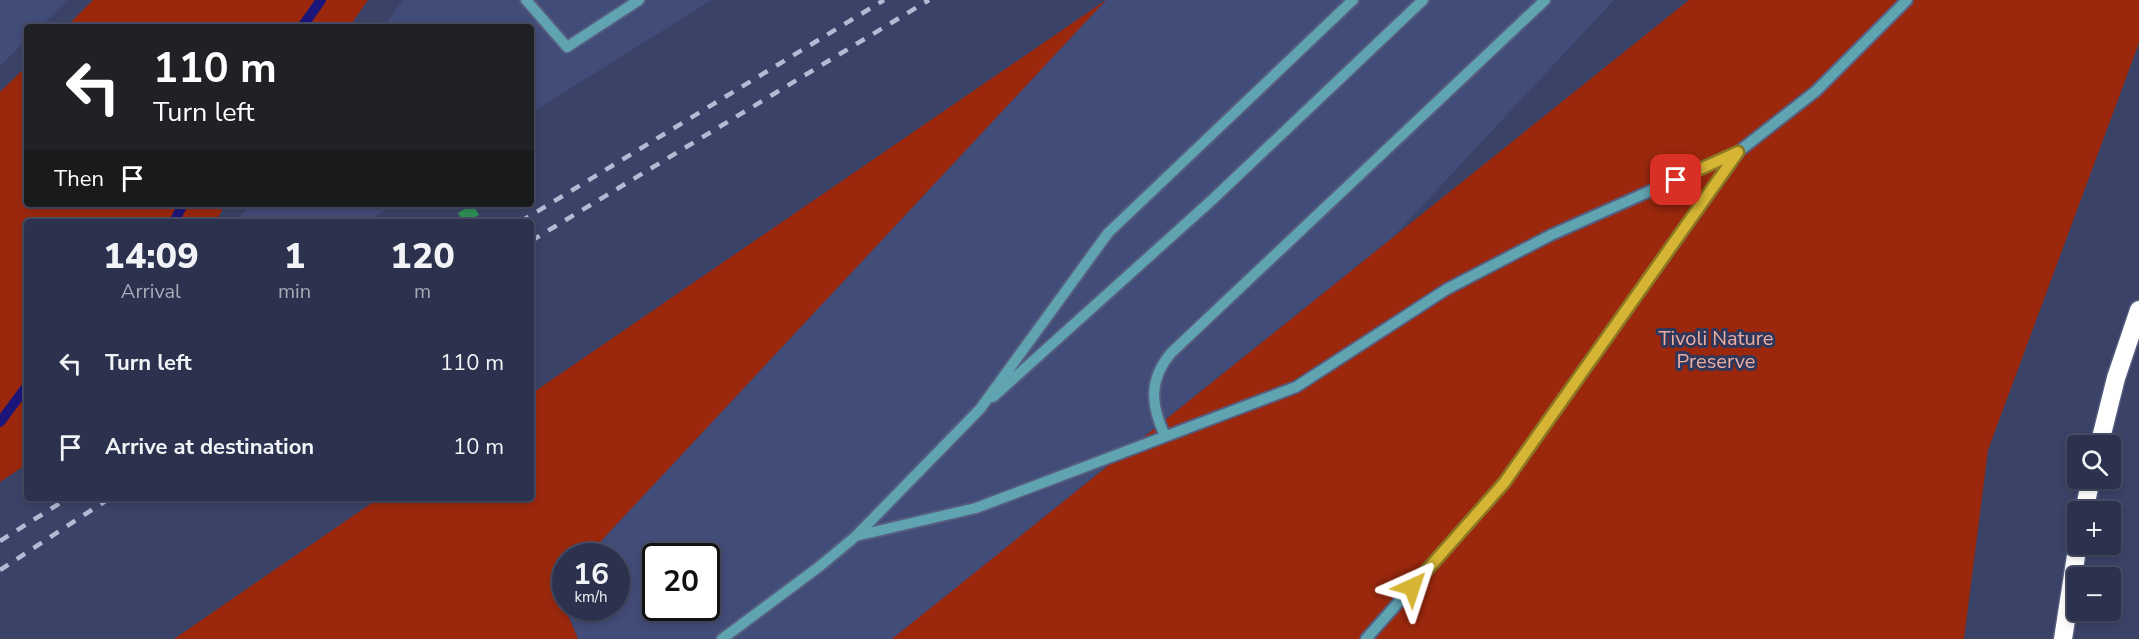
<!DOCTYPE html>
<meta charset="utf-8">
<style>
:root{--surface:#2c324d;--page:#383e57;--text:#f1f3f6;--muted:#a6aab6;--line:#484d65}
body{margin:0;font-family:"Nunito Sans",sans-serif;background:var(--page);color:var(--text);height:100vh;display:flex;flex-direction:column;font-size:22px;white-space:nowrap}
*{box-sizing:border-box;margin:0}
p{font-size:20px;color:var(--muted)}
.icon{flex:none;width:33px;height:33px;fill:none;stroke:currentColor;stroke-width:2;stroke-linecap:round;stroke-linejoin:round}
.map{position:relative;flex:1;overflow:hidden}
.drawer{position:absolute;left:24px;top:219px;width:510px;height:282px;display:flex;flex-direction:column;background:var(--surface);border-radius:6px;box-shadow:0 3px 9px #0003,0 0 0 2px var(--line)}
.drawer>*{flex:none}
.guide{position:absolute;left:24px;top:24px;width:510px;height:183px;border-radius:6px;box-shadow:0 3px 9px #0003,0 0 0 2px var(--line);background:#202124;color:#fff;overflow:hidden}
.buttons{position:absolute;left:2067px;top:435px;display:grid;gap:12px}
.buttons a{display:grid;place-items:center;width:54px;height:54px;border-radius:6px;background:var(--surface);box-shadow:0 3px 9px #0003,0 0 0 2px var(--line);font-size:30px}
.speed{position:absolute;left:552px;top:543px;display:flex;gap:12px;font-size:30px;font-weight:700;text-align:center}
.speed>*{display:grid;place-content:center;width:78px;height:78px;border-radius:50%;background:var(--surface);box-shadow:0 3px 9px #0003,0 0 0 2px var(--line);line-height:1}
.speed small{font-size:15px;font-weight:400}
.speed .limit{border:3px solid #111;border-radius:9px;background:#fff;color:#111}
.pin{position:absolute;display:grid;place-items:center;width:51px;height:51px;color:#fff;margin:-26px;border-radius:12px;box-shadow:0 3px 9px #0006}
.me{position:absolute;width:66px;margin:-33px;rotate:42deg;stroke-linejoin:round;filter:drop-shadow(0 0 4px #0008)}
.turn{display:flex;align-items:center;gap:21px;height:126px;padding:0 30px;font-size:27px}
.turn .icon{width:78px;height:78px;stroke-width:2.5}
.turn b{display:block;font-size:42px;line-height:51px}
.then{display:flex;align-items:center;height:57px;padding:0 30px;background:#0003;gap:12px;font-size:22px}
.eta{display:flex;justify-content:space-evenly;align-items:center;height:102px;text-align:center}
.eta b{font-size:36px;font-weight:800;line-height:42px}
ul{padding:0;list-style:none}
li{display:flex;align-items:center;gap:18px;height:84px;padding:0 30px}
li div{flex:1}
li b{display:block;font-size:22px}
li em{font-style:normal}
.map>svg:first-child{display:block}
.built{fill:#424c78;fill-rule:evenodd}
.green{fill:#9b280d}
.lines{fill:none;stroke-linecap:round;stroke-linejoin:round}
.stream{stroke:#1c167a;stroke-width:10}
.building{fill:#2e9056}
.minor-casing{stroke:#565e80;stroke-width:14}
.highway-casing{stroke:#565e80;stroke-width:21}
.minor{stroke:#60a3b1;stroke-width:10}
.highway{stroke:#fff;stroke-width:18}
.rail{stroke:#b4bad4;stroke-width:4.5;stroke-dasharray:10 10;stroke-linecap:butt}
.route-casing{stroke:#8b7622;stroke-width:15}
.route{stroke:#d6b534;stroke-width:10}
.labels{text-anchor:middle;stroke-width:6;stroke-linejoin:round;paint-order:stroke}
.park-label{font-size:20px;fill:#ecaea0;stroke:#30375c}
</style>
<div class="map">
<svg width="2139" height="639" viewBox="0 0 2139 639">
<rect width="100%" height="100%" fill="#3a4267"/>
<path class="built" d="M0,0H67L40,27H27V39L0,66Z
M403,0H712L531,113V27H384Z
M1106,0H1614L1393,237L892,639H578L557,588L565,579L566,608H616V556H587ZM656,556H706V608H656Z
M250,204H393L368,222H237Z"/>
<path class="green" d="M93,0H368L349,27H66Z
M1106,0L587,556H566L565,579L557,589L578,639H174L379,498H531V394Z
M1689,0H2139V43L1988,450L1964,639H892Z
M27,66V204H225L216,222H27V464L0,482V92Z"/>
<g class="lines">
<path class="stream" d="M302,27L321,0
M174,222L183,204
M0,422L27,386"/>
</g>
<path class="building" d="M473,204L479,215L463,222L458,213Z"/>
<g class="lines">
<g class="minor-casing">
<path id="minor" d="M526,0L567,47L639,0
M993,397L1212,200L1423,0
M1165,436C1151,406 1148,380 1171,353L1545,0
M856,536L976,508L1296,387L1447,289L1551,235L1738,152L1816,91L1907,0
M722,639L820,566L856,536L980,409L1108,233L1353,0
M1366,639L1504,483L1738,153"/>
</g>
<g class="highway-casing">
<path id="highway" d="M2099,446L2116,378L2139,310
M2084,512L2091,478
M2063,639L2078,543"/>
</g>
<use href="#minor" class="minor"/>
<use href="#highway" class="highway"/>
<path class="rail" d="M520,222L884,0
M531,241L929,0
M0,541L68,498
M0,570L110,498"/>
</g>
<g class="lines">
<g class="route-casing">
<path id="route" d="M1412,587L1504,483L1738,152L1676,180"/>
</g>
<use href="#route" class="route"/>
</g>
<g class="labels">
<g class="park-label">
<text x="1716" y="345">Tivoli Nature<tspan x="1716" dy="23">Preserve</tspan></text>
</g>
</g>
</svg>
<div class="buttons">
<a><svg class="icon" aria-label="search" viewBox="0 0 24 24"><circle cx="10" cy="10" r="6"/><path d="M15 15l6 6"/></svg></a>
<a>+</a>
<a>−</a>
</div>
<div class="speed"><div>16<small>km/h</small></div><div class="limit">20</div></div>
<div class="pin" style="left:1676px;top:180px;background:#d93025"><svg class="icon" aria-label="arrive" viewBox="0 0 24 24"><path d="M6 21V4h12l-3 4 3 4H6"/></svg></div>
<svg class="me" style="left:1412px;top:587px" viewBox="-20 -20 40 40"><path d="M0-17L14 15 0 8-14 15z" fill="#d6b534" stroke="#fff" stroke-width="4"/></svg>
<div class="guide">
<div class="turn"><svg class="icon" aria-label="left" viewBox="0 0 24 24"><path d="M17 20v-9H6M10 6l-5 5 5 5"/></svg><div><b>110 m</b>Turn left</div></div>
<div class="then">Then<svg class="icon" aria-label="arrive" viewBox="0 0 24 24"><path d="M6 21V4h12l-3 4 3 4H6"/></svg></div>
</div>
<section class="drawer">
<div class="eta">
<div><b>14:09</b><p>Arrival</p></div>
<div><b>1</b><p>min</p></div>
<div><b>120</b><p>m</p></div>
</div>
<ul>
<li><svg class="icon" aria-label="left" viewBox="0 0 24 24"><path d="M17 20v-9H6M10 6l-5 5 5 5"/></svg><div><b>Turn left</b></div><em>110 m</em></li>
<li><svg class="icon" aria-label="arrive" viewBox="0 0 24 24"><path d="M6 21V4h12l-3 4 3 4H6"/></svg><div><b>Arrive at destination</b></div><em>10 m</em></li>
</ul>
</section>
</div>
